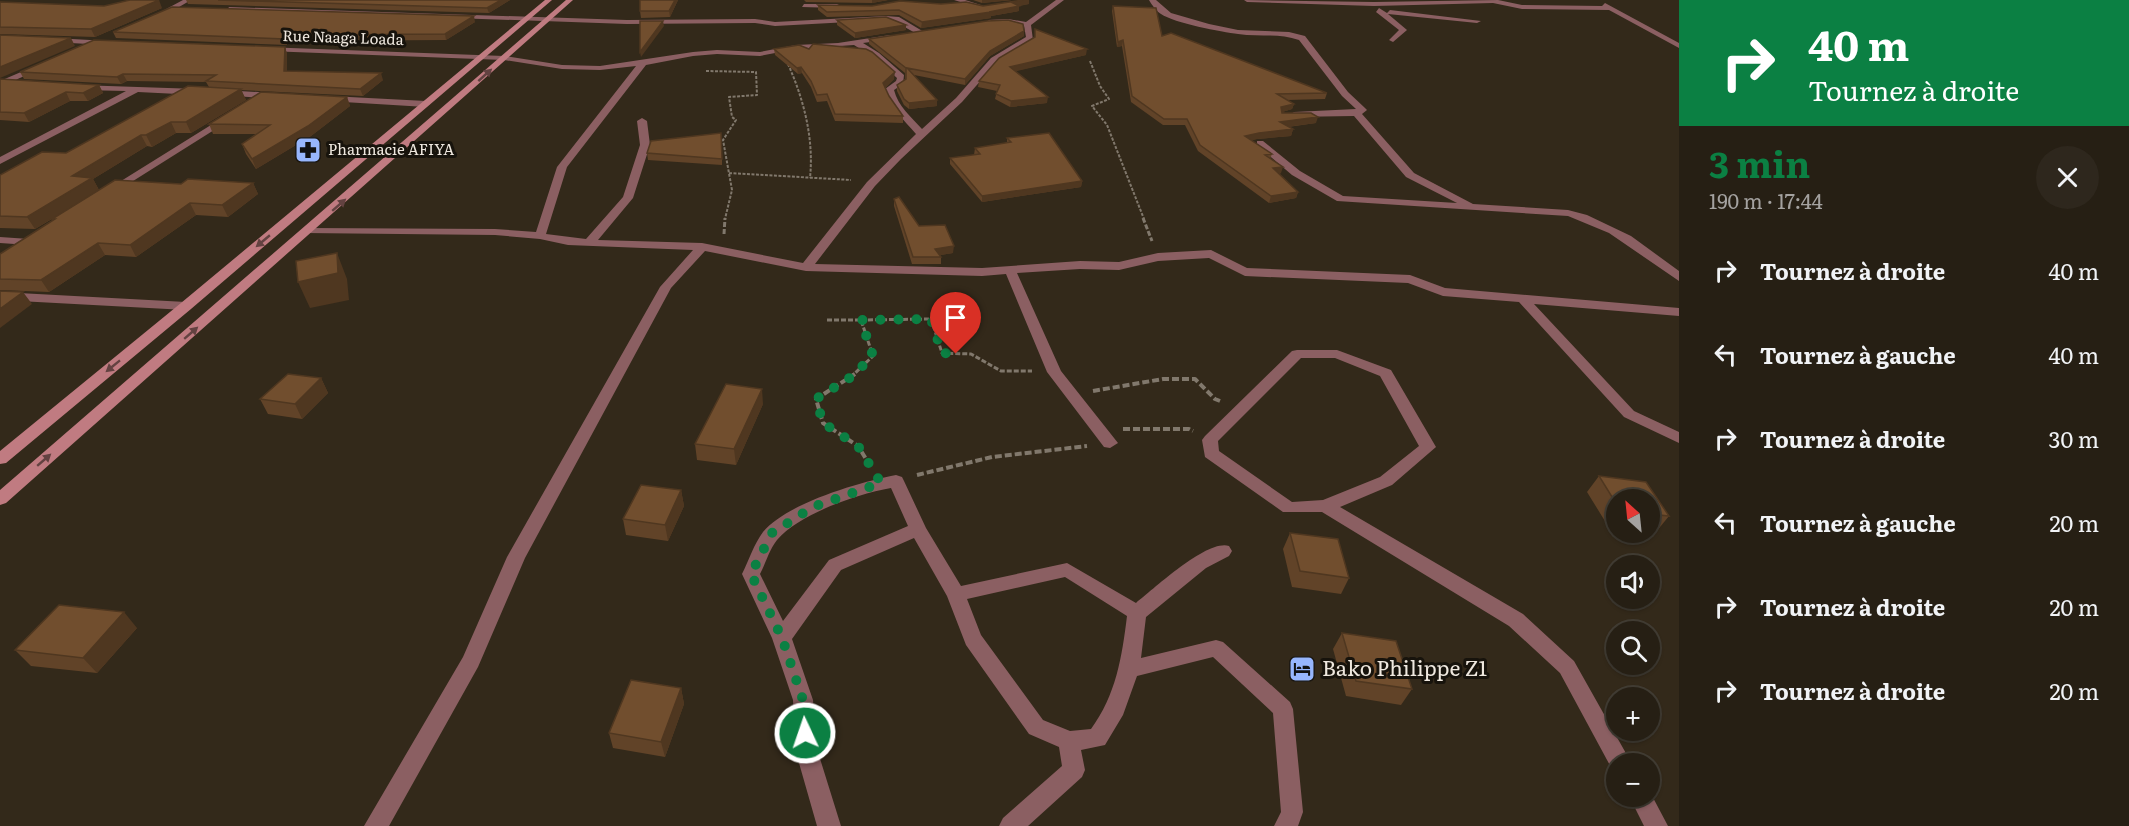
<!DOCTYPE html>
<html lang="fr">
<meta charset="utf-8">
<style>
:root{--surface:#261f14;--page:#2e271d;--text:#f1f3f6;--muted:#a4a2a0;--line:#423d34;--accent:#0b8043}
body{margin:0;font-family:Literata,serif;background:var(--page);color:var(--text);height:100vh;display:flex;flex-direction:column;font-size:22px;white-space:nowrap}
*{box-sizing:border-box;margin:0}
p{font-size:20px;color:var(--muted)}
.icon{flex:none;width:33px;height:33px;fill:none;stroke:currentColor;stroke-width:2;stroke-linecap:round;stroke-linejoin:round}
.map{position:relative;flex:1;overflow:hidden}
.sheet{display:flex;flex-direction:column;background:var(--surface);width:450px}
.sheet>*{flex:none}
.banner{background:#0b8043;color:#fff;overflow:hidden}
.needle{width:39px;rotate:333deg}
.fabs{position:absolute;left:1606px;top:489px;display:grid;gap:12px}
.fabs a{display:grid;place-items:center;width:54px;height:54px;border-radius:50%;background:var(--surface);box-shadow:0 2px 4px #0004,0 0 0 2px var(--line);font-size:30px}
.pin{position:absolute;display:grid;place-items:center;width:51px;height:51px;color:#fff;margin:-62px -26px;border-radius:50% 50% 50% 0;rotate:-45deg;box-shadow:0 0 6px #0007}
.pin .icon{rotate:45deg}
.me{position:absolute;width:66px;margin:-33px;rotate:357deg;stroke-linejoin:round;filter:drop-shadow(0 0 4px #0008)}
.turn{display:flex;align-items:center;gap:21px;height:126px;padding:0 30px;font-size:27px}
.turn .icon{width:78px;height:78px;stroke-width:2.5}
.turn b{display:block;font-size:42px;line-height:51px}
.round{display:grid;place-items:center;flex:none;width:63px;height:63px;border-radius:32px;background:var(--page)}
.headline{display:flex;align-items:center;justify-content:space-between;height:102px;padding:0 30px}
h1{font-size:36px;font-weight:700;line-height:45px;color:var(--accent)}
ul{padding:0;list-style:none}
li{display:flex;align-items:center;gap:18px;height:84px;padding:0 30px}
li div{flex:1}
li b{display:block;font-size:22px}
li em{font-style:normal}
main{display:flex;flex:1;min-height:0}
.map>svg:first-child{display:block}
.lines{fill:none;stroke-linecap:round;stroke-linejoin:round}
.path-far2{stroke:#81786c;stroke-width:2;stroke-dasharray:3 1.5;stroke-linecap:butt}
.path-far1{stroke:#81786c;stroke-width:3;stroke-dasharray:5 2;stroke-linecap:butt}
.path{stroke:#81786c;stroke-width:4;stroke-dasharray:7 3;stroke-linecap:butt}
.minor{fill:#8b5f62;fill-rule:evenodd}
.secondary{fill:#c07b81;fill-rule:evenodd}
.wall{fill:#614328}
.shaded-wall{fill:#4f3720}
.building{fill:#714e2e;stroke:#4f3720;stroke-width:1.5}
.oneway{fill:#634241}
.route{stroke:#0b8043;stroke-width:10;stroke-dasharray:0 18}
.labels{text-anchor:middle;stroke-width:6;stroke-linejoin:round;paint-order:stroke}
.far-street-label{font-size:15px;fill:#efe8df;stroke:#17130c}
.far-poi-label{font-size:15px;fill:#efe8df;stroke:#17130c;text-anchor:start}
.near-poi-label{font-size:21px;fill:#efe8df;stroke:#17130c;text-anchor:start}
</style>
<main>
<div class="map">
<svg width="1679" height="826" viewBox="0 0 1679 826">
<rect width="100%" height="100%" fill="#33291a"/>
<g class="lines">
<path class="path-far2" d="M1090,61L1100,86L1109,99L1092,106L1107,125L1144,219
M788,64C804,100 814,139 810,178
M706,71L756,72L757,95L729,97L732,117L736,120L723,140L732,190L725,219
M729,173L851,180"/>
<path class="path-far1" d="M1143,218L1152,241
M724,234L725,218
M827,320H861L873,356L853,375
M861,320L931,319L942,353L971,354L1001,371H1032"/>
<path class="path" d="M855,374L816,399L823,423L858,446L871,467
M1093,391L1163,379H1195L1215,399L1220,401
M1123,429H1189L1193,431
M917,475L992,457L1087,446"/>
<path class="minor" d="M183,0H191L162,17L155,15Z
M954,0H965L987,7L983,9Z
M1056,0H1064L1031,25L1033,40L997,62L962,102L901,159L875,186L815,264L982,268L1080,261L1119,262L1158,253L1211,250L1247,268L1410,275L1445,288L1679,308V316L1534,304L1634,411L1679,432V443L1624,417L1519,302L1443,296L1408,283L1245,276L1209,258L1158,261L1119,270L1080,269L1017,273L1061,371L1118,443L1110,448L1104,447L1047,372L1006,274L982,276L806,271L705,251L671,288L525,558L478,667L389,826H364L463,657L507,557L660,287L693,250L568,245L540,239L495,235L304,233L302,231L308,228L495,229L536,232L557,167L636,66L600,70L562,69L504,60L267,51H264V47L504,56L562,65L600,66L693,52L717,50L760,52L796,45L838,43L890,35L894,37L893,39L863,43L879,53L904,75L903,84L894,90C898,106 911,117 922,129L956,98L991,58L1026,37L1024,26L991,24L988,20L1008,19L1026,22ZM854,45L873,57L897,78L896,81L885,89C890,108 904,120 916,134L867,182L803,263L702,243L598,240L633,198L650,145L647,121L642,118L637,121L640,145L623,197L586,239L546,234L567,167L646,65L693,56L717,54L760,56L796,49Z
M1149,0H1156L1171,13L1209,24L1238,30L1289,32L1305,36L1348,92L1365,108L1367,110L1362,114L1414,173L1473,204L1568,210L1587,215L1631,236L1679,271V281L1609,233L1568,216L1337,201L1292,175L1257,145V141H1263L1300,171L1343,196L1457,203L1406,177L1354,116L1291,117L1289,115L1294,112L1356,109L1342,96L1299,40C1279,33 1259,37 1238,34C1222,32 1174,23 1161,14C1156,11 1152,5 1149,0Z
M1244,0L1374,2L1498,0L1522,5L1602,6L1605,3L1679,43V48L1609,10L1522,9L1493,3L1374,6L1247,2Z
M804,4H837L841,6L837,8L802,7Z
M229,7L627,20L755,19L775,22L886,16L899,17L924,32L917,34L894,21L886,20L775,26L755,23L627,24L227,10Z
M1379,8L1387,13L1390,10L1481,21L1477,23L1388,14L1407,30L1393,42L1389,40L1399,30L1376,12Z
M54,38L108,41L112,43L108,45L51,42L50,40Z
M35,66L42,68L0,87V81Z
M78,85L198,89L202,92L198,95L138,92L0,164V157L126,91L81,90L78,89Z
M222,90L276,93L280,96L276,99L219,95L218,93Z
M330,96L426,101L430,104L426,107L327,101V97Z
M227,115L232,118L230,120L114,193L110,194L105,191Z
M0,237L29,239L35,242L29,245L0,243Z
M0,292L186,302L192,306L186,310L0,300Z
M1297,350H1337L1391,370L1436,447L1392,485L1340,507L1523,614L1574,661L1632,764H1617V773L1613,771L1560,673L1509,626L1322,512H1283L1205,457L1202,440L1205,436L1292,351ZM1301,358H1335L1380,376L1419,446L1380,477L1323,500L1292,502L1219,451L1218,441Z
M896,475L902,477L904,481L926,528L961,586L1067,563L1136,603C1154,589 1207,539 1229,546L1232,551L1229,556L1206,568L1146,617L1141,658L1216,640L1223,642L1290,702L1293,709L1303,812L1298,826H1274L1281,812L1273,713L1213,657L1137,676L1123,715L1105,745L1081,750L1085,770L1082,777L1028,826H999L1003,818L1062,766L1059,747L1029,734L966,645L947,596L914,538L841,570L792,639L813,700L817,749L841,826H817L795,749L793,700L772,638L742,574C749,560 754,544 763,532C787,503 860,482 896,475ZM891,488L908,526L829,560L783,621L760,574C766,563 769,550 777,540C799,514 857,494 891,488ZM1065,577L1127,616C1122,657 1116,695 1091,729L1070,731L1043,720L981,635L967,599Z
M1650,792L1668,826H1644L1629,796H1650Z"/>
<path class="secondary" d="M545,0H552L191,309L6,463L0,464V451L181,303Z
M566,0H573L6,503L0,505V490Z"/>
</g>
<path class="wall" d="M186,0H510L489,13L188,4Z
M678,0L670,17L641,18L640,11Z
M804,0H888L872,3L806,2Z
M973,0H1012L982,3Z
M0,2L104,6L162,8L95,37L0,34Z
M941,4L983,6L1029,4L1019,6V11L991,16V18L921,28L899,15L827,17L818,10V5L872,6Z
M1113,6L1162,36L1327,93L1325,99L1287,100L1294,104L1292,109L1282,112L1316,123L1288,127L1293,129L1291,136L1257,139L1251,140L1272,154L1270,159L1281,173L1279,174L1298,192L1296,198L1269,203L1198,151L1185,125H1163L1131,102L1122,46L1117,47L1112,11Z
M837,20L906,25V30L855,38L837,25Z
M475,22L446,40L287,41V45L116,38L113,32Z
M1024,36L990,56L965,85L914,75L937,106L909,109L904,105L897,91V85L905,79V73L869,44V39Z
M285,47L287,54V71L383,80L363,96L241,90L246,100L191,133H176L152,147L147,146L93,179L99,190L181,184L253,183L258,194L228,217L196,215L136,257L105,255L49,292L0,290V254L53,220L52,219L35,229L0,228V175L66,153L209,87L206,82L127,81L121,84L24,79L20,72Z
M774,49H809L894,79L885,88L889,96L903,116V123L835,121L827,101L817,102L811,87L802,73L798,74L775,55Z
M1086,55L1015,71L1047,103L1010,107L995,99L997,91L978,87L979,81L999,58Z
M0,79L99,85L103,93L88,101H70L29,122L0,120Z
M347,97L350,106L311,136L256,169L246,154L242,144L256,134H213L209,124Z
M1007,138L1082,181L1081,187L982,202L950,164V158L974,155L975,148L1007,143Z
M722,139V165L648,160L647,153Z
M894,199L919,226L953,253L940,255L941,257V264H912L894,206Z
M321,378L328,393L302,419L268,414L260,399Z
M763,404L736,465L697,460L695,444Z
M1599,476L1646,482L1669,516L1656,532L1650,531V500H1617V527L1608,526L1587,492Z
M681,490L684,506L668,541L626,535L623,519Z
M1290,533L1349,578L1341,594L1292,587L1283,549Z
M137,628L97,673L31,666L15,650Z
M1342,633L1412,689L1401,705L1346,696L1333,649Z
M681,688L684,704L665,757L613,748L609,733Z"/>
<path class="shaded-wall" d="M159,0L162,8L95,37L91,29Z
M501,0H510L489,13L487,8Z
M675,0H678L670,17L669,11Z
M872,0H888L872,3Z
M982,0H1012L982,3Z
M1023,0H1029V4L1010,7L1011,2Z
M1019,6V11L991,16V18L921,28L922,22L989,12Z
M474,16L475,22L446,40L445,34Z
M663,21L664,26L641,57L640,52Z
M906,25V30L855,38V33Z
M1024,31V36L990,56L965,85V79L990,51Z
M71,38L75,46L0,78V67Z
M1123,40L1122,46L1117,47L1118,42Z
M285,47L287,54V78L284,71Z
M1087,49L1086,55L1009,73L1010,67Z
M801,67L802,73L798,74L797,68Z
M895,72L894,79L883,90V83Z
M381,73L383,80L363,96L360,89Z
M123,74L127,81L121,84L117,77Z
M99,85L103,93L88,101L83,93Z
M241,89L246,100L191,133L186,122Z
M66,92L70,101L29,122L24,113Z
M347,97L350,106L311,136L256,169L252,159Z
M1048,97L1047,103L1010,107L1011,101Z
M937,100V106L909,109V103Z
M1294,104L1292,109L1279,113L1281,107Z
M1318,117L1316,123L1278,128L1280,122Z
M171,122L176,133L152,147L146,135Z
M1293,129L1291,136L1257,139L1243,143L1245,136L1259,133Z
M141,135L147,146L93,179L99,190L35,229L27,217L72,176Z
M1283,167L1281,173L1271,175L1273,168Z
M1082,181L1081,187L982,202V196Z
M253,183L258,194L228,217L222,205Z
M1298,192L1296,198L1269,203L1271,196Z
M190,203L196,215L136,257L130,245Z
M98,243L105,255L49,292L41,280Z
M954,246L953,253L935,256V249Z
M337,253L347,279L349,300L310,308L298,282Z
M23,292L32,304L0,328V309Z
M321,378L328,393L302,419L295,404Z
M762,389L763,404L736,465L734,449Z
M681,490L684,506L668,541L665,525Z
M124,612L137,628L97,673L83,658Z
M681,688L684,704L665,757L661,742Z"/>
<path class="building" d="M130,0H159L91,29L0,27V2L104,6Z
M218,0H501L487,8Z
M640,0H675L669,11H640Z
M1023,0L1011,2L1019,6L989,12H991L922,22L899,10L827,12L818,5L872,6L900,1L941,4L966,2L983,6Z
M1113,6L1156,8L1162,36L1171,33L1327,93L1277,94L1294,104L1281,107L1282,113H1311L1318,117L1280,122L1293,129L1259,133L1245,136L1272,154L1265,155L1283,167L1273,168L1298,192L1271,196L1200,145L1187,119H1164L1132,96L1123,40L1118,42Z
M172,7L474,16L445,34L285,35V39L113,32Z
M886,17L906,25L855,33L837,20Z
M1008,20L1023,24L1024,31L990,51L965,79L907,68L937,100L909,103L904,99L897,85L906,79V68L869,39L987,21Z
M640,21H663L640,52Z
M1035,29L1087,49L1010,67L1048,97L1011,101L996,94L1000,85L979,81L999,58L1035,37Z
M0,35L71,38L0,67Z
M94,40L285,47L284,71L381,73L360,89L206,81L216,75L123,74L117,77L20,72Z
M813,44L866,49L872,52L895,72L883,83L889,96L903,116L835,114L827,94L817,95L811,81L801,67L797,68L774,49L799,45L809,49Z
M0,79L99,85L83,93L66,92L24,113L0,112Z
M188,86L241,89L186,122H171L146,135H141L72,176L92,178L27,217L0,216V175L42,152L66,153Z
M261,92L347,97L308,126L252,159L242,144L270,125L209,124Z
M721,133L722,159L647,153L651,141Z
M1049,133L1082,181L982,196L950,158L980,154L975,148L1011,142L1007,138Z
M188,179L253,183L222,205L190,203L130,245L98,243L41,280L0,279V254L55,219H52L115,180L181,184Z
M899,197L919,226L945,225L954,246L935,249L941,257H913L894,199Z
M337,253L338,273L298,282L296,261Z
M0,291L23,292L0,309Z
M288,374L321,378L295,404L260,399Z
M726,384L762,389L734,449L695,444Z
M1599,476L1646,482L1669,516L1650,514V500H1617V505Z
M641,485L681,490L665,525L623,519Z
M1290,533L1338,539L1349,578L1300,571Z
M59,605L124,612L83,658L15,650Z
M1342,633L1396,641L1412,689L1356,681Z
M631,680L681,688L661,742L609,733Z"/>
<defs><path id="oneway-solid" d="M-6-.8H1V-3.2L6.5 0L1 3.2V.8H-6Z" transform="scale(1.5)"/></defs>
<g class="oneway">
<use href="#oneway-solid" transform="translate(485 75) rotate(-42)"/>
<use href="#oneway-solid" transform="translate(339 205) rotate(-41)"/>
<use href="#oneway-solid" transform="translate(263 241) rotate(140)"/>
<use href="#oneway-solid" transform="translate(191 333) rotate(-41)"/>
<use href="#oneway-solid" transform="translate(113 366) rotate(141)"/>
<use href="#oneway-solid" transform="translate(44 460) rotate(-41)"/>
</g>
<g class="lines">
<path class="route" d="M805,733L803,700L782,638L751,574L772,533L813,507L881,483L858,446L823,423L816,399L851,377L873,356L861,320L931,319L942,353L956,354"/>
</g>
<defs>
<g id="pharmacy-square" transform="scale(1.35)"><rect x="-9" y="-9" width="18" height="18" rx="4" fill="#97b6fd" stroke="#17130c"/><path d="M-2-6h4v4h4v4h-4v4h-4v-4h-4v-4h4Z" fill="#111"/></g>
<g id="hotel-square" transform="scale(1.35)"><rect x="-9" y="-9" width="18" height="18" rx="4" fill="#97b6fd" stroke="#17130c"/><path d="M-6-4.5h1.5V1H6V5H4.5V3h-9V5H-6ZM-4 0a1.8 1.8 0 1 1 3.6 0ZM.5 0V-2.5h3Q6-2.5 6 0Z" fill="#111"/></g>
</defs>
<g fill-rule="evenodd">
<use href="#pharmacy-square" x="308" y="150"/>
<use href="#hotel-square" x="1302" y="669"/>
</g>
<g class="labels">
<g class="far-street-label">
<text transform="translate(343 38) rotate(2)" y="5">Rue Naaga Loada</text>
</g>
<g class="far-poi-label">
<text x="328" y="155">Pharmacie AFIYA</text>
</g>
<g class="near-poi-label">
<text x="1322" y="676">Bako Philippe Z1</text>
</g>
</g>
</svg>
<div class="fabs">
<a><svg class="needle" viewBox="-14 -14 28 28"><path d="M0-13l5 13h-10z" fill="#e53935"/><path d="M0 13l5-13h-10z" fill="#a4a2a0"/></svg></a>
<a><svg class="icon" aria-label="sound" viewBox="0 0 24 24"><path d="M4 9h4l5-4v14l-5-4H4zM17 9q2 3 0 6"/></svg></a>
<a><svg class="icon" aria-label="search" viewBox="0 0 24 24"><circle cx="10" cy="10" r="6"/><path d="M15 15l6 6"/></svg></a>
<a>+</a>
<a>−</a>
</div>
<div class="pin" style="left:956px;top:354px;background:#d93025"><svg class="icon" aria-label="arrive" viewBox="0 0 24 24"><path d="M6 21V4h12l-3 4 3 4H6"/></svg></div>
<svg class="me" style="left:805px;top:733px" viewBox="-20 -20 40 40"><circle r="17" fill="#0b8043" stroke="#fff" stroke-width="3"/><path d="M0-11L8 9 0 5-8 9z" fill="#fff"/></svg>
</div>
<section class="sheet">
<div class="banner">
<div class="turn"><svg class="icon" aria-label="right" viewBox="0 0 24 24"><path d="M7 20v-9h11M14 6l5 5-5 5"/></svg><div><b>40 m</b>Tournez à droite</div></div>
</div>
<div class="headline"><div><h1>3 min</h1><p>190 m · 17:44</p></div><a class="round"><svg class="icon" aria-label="close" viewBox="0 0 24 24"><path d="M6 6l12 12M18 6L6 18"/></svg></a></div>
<ul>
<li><svg class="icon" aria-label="right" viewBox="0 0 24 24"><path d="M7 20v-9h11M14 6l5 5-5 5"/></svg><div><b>Tournez à droite</b></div><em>40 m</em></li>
<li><svg class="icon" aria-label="left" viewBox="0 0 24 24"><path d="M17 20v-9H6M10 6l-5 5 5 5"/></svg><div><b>Tournez à gauche</b></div><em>40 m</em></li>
<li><svg class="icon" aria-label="right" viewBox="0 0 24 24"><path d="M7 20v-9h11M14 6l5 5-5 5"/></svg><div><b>Tournez à droite</b></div><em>30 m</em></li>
<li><svg class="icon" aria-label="left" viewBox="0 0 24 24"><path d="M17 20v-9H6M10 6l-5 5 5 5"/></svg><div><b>Tournez à gauche</b></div><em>20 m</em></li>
<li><svg class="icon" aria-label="right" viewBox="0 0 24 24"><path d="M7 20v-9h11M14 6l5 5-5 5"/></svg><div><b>Tournez à droite</b></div><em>20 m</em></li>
<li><svg class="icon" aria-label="right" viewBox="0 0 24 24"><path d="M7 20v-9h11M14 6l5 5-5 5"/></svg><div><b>Tournez à droite</b></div><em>20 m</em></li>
</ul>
</section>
</main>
